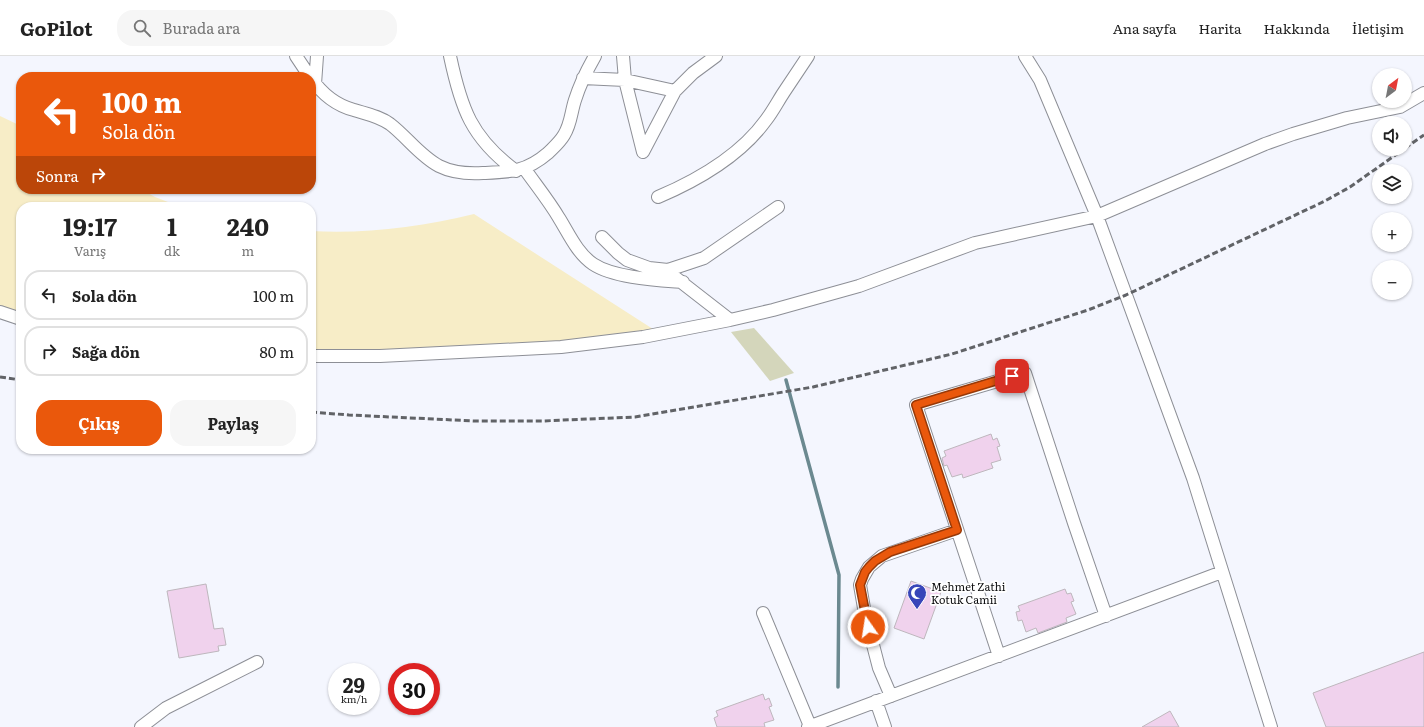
<!DOCTYPE html>
<html lang="tr">
<meta charset="utf-8">
<style>
:root{--surface:#fff;--page:#f6f6f6;--text:#222;--muted:#767676;--line:#e0e0e0;--accent:#ea580c}
body{margin:0;font-family:Literata,serif;background:var(--page);color:var(--text);height:100vh;display:flex;flex-direction:column;font-size:15px;white-space:nowrap}
*{box-sizing:border-box;margin:0}
p{font-size:13px;color:var(--muted)}
.icon{flex:none;width:22px;height:22px;fill:none;stroke:currentColor;stroke-width:2;stroke-linecap:round;stroke-linejoin:round}
.map{position:relative;flex:1;overflow:hidden}
.sheet{position:absolute;left:16px;top:146px;width:300px;height:252px;display:flex;flex-direction:column;background:var(--surface);border-radius:16px;box-shadow:0 1px 3px #0004}
.sheet>*{flex:none}
.hud{position:absolute;left:16px;top:16px;width:300px;height:122px;border-radius:16px;box-shadow:0 1px 3px #0004;background:#ea580c;color:#fff;overflow:hidden}
.needle{width:26px;rotate:32deg}
.buttons{position:absolute;left:1372px;top:12px;display:grid;gap:8px}
.buttons a{display:grid;place-items:center;width:40px;height:40px;border-radius:50%;background:var(--surface);box-shadow:0 1px 3px #0004;font-size:20px}
.speed{position:absolute;left:328px;top:607px;display:flex;gap:8px;font-size:20px;font-weight:700;text-align:center}
.speed>*{display:grid;place-content:center;width:52px;height:52px;border-radius:50%;background:var(--surface);box-shadow:0 1px 3px #0004;line-height:1}
.speed small{font-size:10px;font-weight:400}
.speed .limit{border:6px solid #d22;background:#fff;color:#111}
.pin{position:absolute;display:grid;place-items:center;width:34px;height:34px;color:#fff;margin:-17px;border-radius:8px;box-shadow:0 2px 6px #0006}
.me{position:absolute;width:44px;margin:-22px;rotate:347deg;stroke-linejoin:round;filter:drop-shadow(0 0 3px #0008)}
.turn{display:flex;align-items:center;gap:14px;height:84px;padding:0 20px;font-size:18px}
.turn .icon{width:52px;height:52px;stroke-width:2.5}
.turn b{display:block;font-size:28px;line-height:34px}
.then{display:flex;align-items:center;height:38px;padding:0 20px;background:#0003;gap:8px;font-size:15px}
.eta{display:flex;justify-content:space-evenly;align-items:center;height:68px;text-align:center}
.eta b{font-size:24px;font-weight:700;line-height:28px}
.primary-button{display:flex;gap:8px;margin-top:auto;padding:8px 20px}
.primary-button a{flex:1;height:46px;border-radius:16px;background:var(--accent);color:#fff;font-size:16px;font-weight:700;line-height:46px;text-align:center}
.primary-button a+a{background:var(--page);color:var(--text)}
ul{padding:0;list-style:none}
li{display:flex;align-items:center;gap:12px;height:50px;margin:0 8px 6px;padding:0 12px;border:2px solid var(--line);border-radius:16px}
li div{flex:1}
li b{display:block;font-size:15px}
li em{font-style:normal}
header{display:flex;align-items:center;gap:24px;box-sizing:border-box;height:56px;padding:0 20px;background:var(--surface);border-bottom:1px solid var(--line)}
header strong{font-size:19px}
nav{display:flex;gap:22px;margin-inline-start:auto;font-size:14px}
.search{width:280px;height:36px;background:var(--page);display:flex;align-items:center;gap:10px;box-sizing:border-box;padding:0 14px;border-radius:16px;color:var(--muted);font-size:15px}
.map>svg:first-child{display:block}
.green{fill:#d4d6bb}
.sand{fill:#f7edc7}
.lines{fill:none;stroke-linecap:round;stroke-linejoin:round}
.stream{stroke:#6b8990;stroke-width:3.5}
.building{fill:#f0d2ed;stroke:#beb7bd}
.street-casing{stroke:#8d8f96;stroke-width:14}
.street{stroke:#fff;stroke-width:12}
.rail{stroke:#616367;stroke-width:3;stroke-dasharray:6 3;stroke-linecap:butt}
.route-casing{stroke:#983908;stroke-width:10}
.route{stroke:#ea580c;stroke-width:7}
.labels{text-anchor:middle;stroke-width:3.5;stroke-linejoin:round;paint-order:stroke}
.poi-label{font-size:11px;fill:#0b0c0e;stroke:#fff;text-anchor:start}
</style>
<header>
<strong>GoPilot</strong>
<div class="search"><svg class="icon" aria-label="search" viewBox="0 0 24 24"><circle cx="10" cy="10" r="6"/><path d="M15 15l6 6"/></svg>Burada ara</div>
<nav><a>Ana sayfa</a><a>Harita</a><a>Hakkında</a><a>İletişim</a></nav>
</header>
<div class="map">
<svg width="1424" height="671" viewBox="0 0 1424 671">
<rect width="100%" height="100%" fill="#f4f6fe"/>
<path class="green" d="M754,272L794,317L770,325L731,276Z"/>
<path class="sand" d="M0,60L21,70V133H140L155,141L181,151H21V258L0,251Z
M474,158L656,275L574,285L396,295L311,296V175C366,178 420,171 474,158Z"/>
<g class="lines">
<path class="stream" d="M786,324L839,519L838,631"/>
</g>
<path class="building" d="M991,378L993,384L997,382L1000,390L997,391L1001,404L991,407L993,412L963,422L962,418L952,421L947,409L944,410L942,402L946,400L944,395Z
M911,525L941,536L924,583L894,572Z
M206,528L214,573L223,572L226,589L218,590L219,595L179,602L167,535Z
M1065,533L1067,538L1071,537L1074,545L1071,546L1076,558L1066,562L1067,566L1038,577L1036,572L1026,576L1022,564L1018,565L1016,556L1020,555L1018,550Z
M1424,596V671H1326L1313,637Z
M763,638L765,644L769,642L772,650L769,651L774,664L764,667L765,671H717L714,662L718,660L716,655Z
M1170,655L1179,671H1142Z"/>
<g class="lines">
<g class="street-casing">
<path id="street" d="M296,0L310,21
M450,0C461,52 471,82 516,115
M623,0L625,24L643,96
M1025,0L1040,24L1097,160L1193,422L1271,671
M311,22C322,38 335,49 354,54C367,58 379,60 390,68C407,81 420,100 439,110C453,117 467,118 483,117C510,116 526,116 548,97C554,91 560,86 564,79C571,68 571,56 575,44C580,28 587,14 595,0
M583,22L625,24L675,35L693,17L716,0
M315,28L317,0
M643,96L675,35
M524,112C536,129 549,145 559,162C569,178 577,197 593,208C614,222 658,224 683,226
M658,141C698,124 740,100 766,64C773,55 778,45 784,36C792,24 800,12 808,0
M602,181L618,197L627,204L649,212L668,214L704,202L778,151
M676,222L730,264
M0,256L21,263
M311,300H380L561,291L643,281L730,264L773,254L859,230L975,187L1097,160L1265,88L1293,78L1347,62L1400,51L1424,37
M763,557L810,670
M999,600L916,349L1025,317L1074,467L1106,560
M891,640L879,612L865,558L860,529L862,523L869,511L882,500L957,474
M876,645L885,671
M141,671L166,652L257,606
M808,671L1222,516"/>
</g>
<use href="#street" class="street"/>
<path class="rail" d="M1405,92L1424,79
M0,321L21,324
M311,356L349,359L475,365H542L635,361L813,331L952,298L1088,254L1126,239L1325,145L1350,131L1404,93"/>
</g>
<g class="lines">
<g class="route-casing">
<path id="route" d="M868,571L860,529L865,516L869,511L875,505L890,496L957,474L916,349L1012,320"/>
</g>
<use href="#route" class="route"/>
</g>
<defs>
<g id="mosque-pin" transform="scale(1)"><path d="M0 17L-7.5 6A9.5 9.5 0 1 1 7.5 6Z" fill="#3846b9" stroke="#fff"/><path d="M3.5-4.9A6 6 0 1 0 3.5 4.9A5 5 0 1 1 3.5-4.9Z" fill="#fff"/></g>
</defs>
<g fill-rule="evenodd">
<use href="#mosque-pin" x="917" y="537"/>
</g>
<g class="labels">
<g class="poi-label">
<text x="931" y="535">Mehmet Zathi<tspan x="931" dy="13">Kotuk Camii</tspan></text>
</g>
</g>
</svg>
<div class="buttons">
<a><svg class="needle" viewBox="-14 -14 28 28"><path d="M0-13l5 13h-10z" fill="#e53935"/><path d="M0 13l5-13h-10z" fill="#767676"/></svg></a>
<a><svg class="icon" aria-label="sound" viewBox="0 0 24 24"><path d="M4 9h4l5-4v14l-5-4H4zM17 9q2 3 0 6"/></svg></a>
<a><svg class="icon" aria-label="layers" viewBox="0 0 24 24"><path d="M12 4l9 5-9 5-9-5zM3 14l9 5 9-5"/></svg></a>
<a>+</a>
<a>−</a>
</div>
<div class="speed"><div>29<small>km/h</small></div><div class="limit">30</div></div>
<div class="pin" style="left:1012px;top:320px;background:#d93025"><svg class="icon" aria-label="arrive" viewBox="0 0 24 24"><path d="M6 21V4h12l-3 4 3 4H6"/></svg></div>
<svg class="me" style="left:868px;top:571px" viewBox="-20 -20 40 40"><circle r="17" fill="#ea580c" stroke="#fff" stroke-width="3"/><path d="M0-11L8 9 0 5-8 9z" fill="#fff"/></svg>
<div class="hud">
<div class="turn"><svg class="icon" aria-label="left" viewBox="0 0 24 24"><path d="M17 20v-9H6M10 6l-5 5 5 5"/></svg><div><b>100 m</b>Sola dön</div></div>
<div class="then">Sonra<svg class="icon" aria-label="right" viewBox="0 0 24 24"><path d="M7 20v-9h11M14 6l5 5-5 5"/></svg></div>
</div>
<section class="sheet">
<div class="eta">
<div><b>19:17</b><p>Varış</p></div>
<div><b>1</b><p>dk</p></div>
<div><b>240</b><p>m</p></div>
</div>
<ul>
<li><svg class="icon" aria-label="left" viewBox="0 0 24 24"><path d="M17 20v-9H6M10 6l-5 5 5 5"/></svg><div><b>Sola dön</b></div><em>100 m</em></li>
<li><svg class="icon" aria-label="right" viewBox="0 0 24 24"><path d="M7 20v-9h11M14 6l5 5-5 5"/></svg><div><b>Sağa dön</b></div><em>80 m</em></li>
</ul>
<div class="primary-button"><a>Çıkış</a><a>Paylaş</a></div>
</section>
</div>
